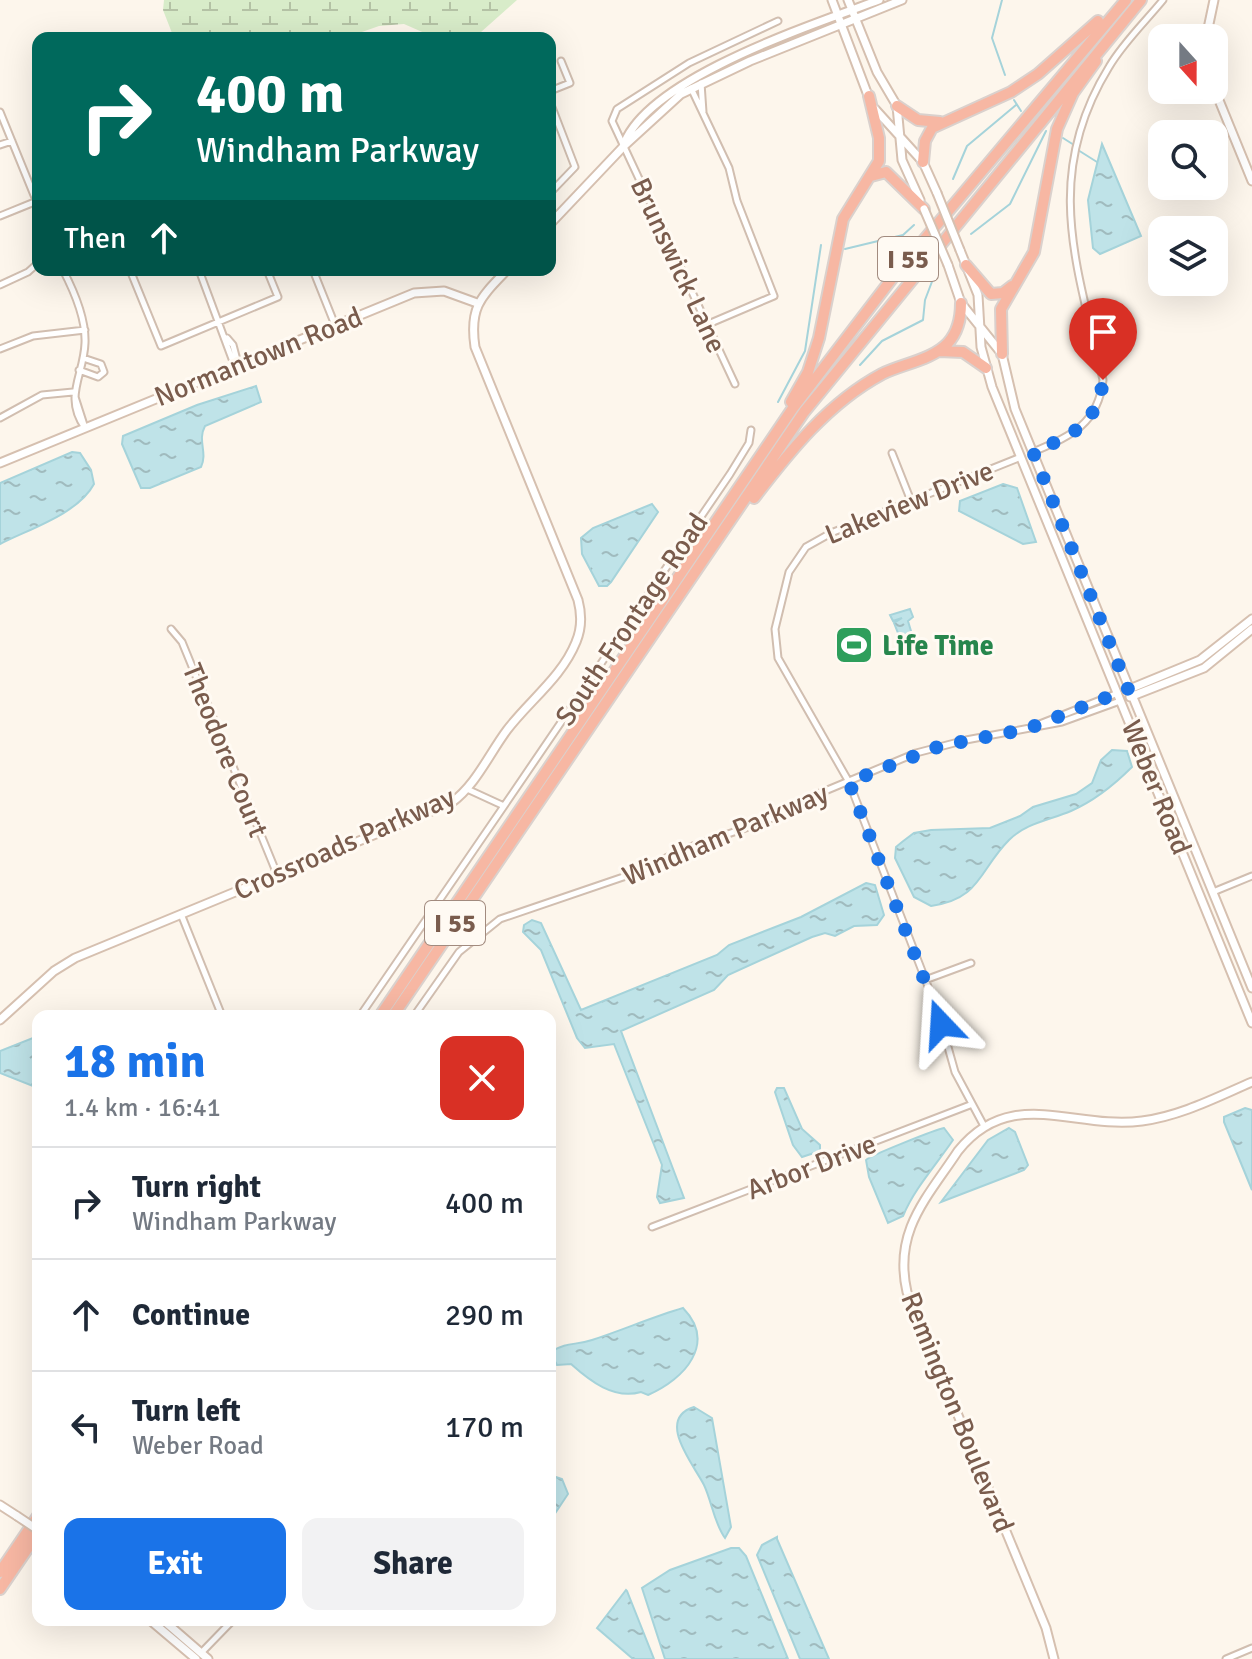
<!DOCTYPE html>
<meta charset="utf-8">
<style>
:root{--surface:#fff;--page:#f2f2f3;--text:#1f2937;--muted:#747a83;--line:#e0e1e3;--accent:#1a73e8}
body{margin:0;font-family:Signika,sans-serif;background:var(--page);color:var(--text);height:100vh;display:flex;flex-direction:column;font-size:30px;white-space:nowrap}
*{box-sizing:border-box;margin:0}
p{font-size:26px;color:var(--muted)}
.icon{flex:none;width:44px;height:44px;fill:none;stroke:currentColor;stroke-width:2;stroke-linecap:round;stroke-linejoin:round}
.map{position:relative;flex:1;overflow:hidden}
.side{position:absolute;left:32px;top:1010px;width:524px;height:616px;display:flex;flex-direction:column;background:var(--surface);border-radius:16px;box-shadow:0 8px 32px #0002}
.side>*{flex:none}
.hud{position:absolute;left:32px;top:32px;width:524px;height:244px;border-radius:16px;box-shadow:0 8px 32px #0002;background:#00695c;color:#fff;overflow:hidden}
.needle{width:52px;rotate:159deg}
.fabs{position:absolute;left:1148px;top:24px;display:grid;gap:16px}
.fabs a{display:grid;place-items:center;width:80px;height:80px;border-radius:16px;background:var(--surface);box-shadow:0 8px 32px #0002;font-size:40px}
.pin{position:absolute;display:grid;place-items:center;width:68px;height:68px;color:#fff;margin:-82px -34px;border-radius:50% 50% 50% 0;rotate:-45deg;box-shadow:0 0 8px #0007}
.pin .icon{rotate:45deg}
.me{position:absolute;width:88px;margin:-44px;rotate:340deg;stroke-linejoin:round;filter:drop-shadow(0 0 6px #0008)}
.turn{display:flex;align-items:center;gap:28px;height:168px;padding:0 32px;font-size:36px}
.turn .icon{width:104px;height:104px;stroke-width:2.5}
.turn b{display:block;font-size:56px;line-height:68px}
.then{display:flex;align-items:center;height:76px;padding:0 32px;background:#0003;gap:16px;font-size:30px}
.round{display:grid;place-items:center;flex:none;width:84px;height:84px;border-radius:16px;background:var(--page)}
.summary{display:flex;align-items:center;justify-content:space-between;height:136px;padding:0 32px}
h1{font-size:48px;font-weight:700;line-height:60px;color:var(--accent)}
.primary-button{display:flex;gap:16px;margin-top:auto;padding:16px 32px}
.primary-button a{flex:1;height:92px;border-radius:16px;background:var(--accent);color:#fff;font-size:32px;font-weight:700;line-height:92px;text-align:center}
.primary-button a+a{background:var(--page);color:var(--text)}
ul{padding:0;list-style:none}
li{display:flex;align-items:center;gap:24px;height:112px;padding:0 32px;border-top:2px solid var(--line)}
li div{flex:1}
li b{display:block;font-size:30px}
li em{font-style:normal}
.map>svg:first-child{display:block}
.wetland{fill:url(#wetland-marsh)}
.water{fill:url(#water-ripples);stroke:#a5d3da;stroke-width:2}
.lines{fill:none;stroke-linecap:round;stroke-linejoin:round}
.stream{stroke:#a5d3da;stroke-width:2}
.street-casing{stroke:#d1beb0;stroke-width:9}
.secondary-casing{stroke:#d6c0b0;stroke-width:11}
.highway-casing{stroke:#dad1cd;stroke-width:14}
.street{stroke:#fff;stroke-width:5}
.secondary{stroke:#fff;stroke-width:7}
.highway{stroke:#f7b7a3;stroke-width:10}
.secondary-bridge-casing{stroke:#d6c0b0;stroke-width:11;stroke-linecap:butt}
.secondary-bridge{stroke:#fff;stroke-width:7}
.route{stroke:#1a73e8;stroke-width:14;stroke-dasharray:0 25.2}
.labels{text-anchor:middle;stroke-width:6;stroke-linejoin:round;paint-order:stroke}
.shield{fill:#fffaf3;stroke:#a28b7f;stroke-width:2}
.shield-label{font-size:26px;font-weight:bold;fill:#7a5c4d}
.street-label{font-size:28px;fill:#7a5c4d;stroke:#fffaf3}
.leisure-label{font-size:28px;font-weight:bold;fill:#27864d;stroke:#fffaf3;text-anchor:start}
</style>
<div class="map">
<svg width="1252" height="1659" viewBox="0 0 1252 1659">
<defs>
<pattern id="wetland-marsh" width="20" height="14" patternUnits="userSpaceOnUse" patternTransform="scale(2)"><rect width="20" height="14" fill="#d8ecc9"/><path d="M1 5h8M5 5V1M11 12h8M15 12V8" fill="none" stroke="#b4c2a5"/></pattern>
<pattern id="water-ripples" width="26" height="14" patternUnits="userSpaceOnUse" patternTransform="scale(2)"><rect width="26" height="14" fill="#bfe3e8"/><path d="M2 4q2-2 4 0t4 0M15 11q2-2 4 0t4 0" fill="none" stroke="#a0bbbe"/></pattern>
</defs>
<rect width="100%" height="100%" fill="#fdf6ec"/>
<path class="wetland" d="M164,0H517L481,32L436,38L404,24L379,26L345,38H298L290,33L265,38H184L172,33L163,10Z"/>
<path class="water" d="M1102,144L1141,236L1100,254L1093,248L1088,200Z
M256,386L261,402L205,426C197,441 208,452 201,467L150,488H141L122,444L123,436L197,405Z
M72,452L80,453L91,470L94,484C78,514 29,529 0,544V483Z
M1003,484L1017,488L1036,542L1023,544L959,511L960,501Z
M652,504L658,512L611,582L607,586H599L582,554L581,538L593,528Z
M910,609L913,617L908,621L911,631L900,638L894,623L902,618L893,621L890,615Z
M1112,750L1127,751L1132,767C1114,785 1094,801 1071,811C1050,820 1026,823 1009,840C979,870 981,899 931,906L914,897L895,858L896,847L902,842L914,833L931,830L990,828L1020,816L1033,807L1076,794L1092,783L1101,760Z
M866,883L875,885L884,915L877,925L854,926L835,936L825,933L812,937L728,975L714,990L621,1031L684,1198L660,1203L657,1197L662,1165L614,1044L585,1048L577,1038L541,950L523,932L524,925L532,920L541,923L581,1010L717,955L729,945L801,917Z
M38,1036V1088L0,1073V1051Z
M777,1088H784L802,1129L820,1145V1151L802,1157L793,1145L775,1092Z
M1245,1108L1252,1110V1190L1224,1122V1117Z
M944,1128L953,1140C936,1165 914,1189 903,1216L888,1223L869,1177L866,1160C869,1156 937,1129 944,1128Z
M1009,1128L1015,1132L1028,1165L1024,1170L941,1202L988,1140Z
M683,1308C717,1343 685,1379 648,1395L641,1392C614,1400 590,1381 571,1364L557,1365L550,1352C569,1341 574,1346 592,1340C623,1330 652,1317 683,1308Z
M694,1407L712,1418L731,1527L725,1538C714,1523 712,1502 704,1485C694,1465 655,1419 694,1407Z
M550,1475L562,1479L568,1494L550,1521Z
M777,1537V1539L829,1659H800L757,1555L762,1545Z
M731,1548H739L746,1556L788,1659H665L642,1588L670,1570Z
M626,1590L627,1591L654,1659H633L597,1628Z"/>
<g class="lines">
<path class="stream" d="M1002,0L992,38L1005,75
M1014,100L1021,111
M1063,138L1074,145
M1078,150L1097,162
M953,179L967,146L1016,105
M971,234L1010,204L1046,131
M845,249L903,235L914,225
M860,365L882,341L923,320L925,300L933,279
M778,402L805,351L821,245"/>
<g class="street-casing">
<path id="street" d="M701,83L703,112
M691,88L729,168L737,201L774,296L706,325
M550,91L570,83L561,61
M550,102L575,167L550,193
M0,112L38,205
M0,145L12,141
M0,216L37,201
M63,270C74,291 86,319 85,343C84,375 63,397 85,428
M130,270L161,346L278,297L267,270
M199,270L232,359L238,365
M313,270L335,325
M0,285L28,272L38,263
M227,338L233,345L238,364
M0,349L33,336L85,330
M79,370L98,377L104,372L101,364L83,358
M735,384L612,121L617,109L689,63L778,21
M75,397L84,425
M0,418L42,395L73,392
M1033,452C1070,436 1098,425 1103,380C1077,265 1042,176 1109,67C1123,43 1145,22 1163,0
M892,453L911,501
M171,629L182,642L277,874
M1032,727L1118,693
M504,806L730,474L749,443L751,430
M1213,892L1252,876
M181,914L222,1016
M925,980L971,963
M360,1016L504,806L467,789
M414,1016L459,952L500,919L635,873L684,849L766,821L813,796L916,753L966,740L1062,722L1120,701
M984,1126L955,1072L939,1015L849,782L778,658L775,629L789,572L806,547L831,533L1021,457
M652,1227L970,1105
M201,1653L233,1620
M1226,1659L1252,1648"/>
</g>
<g class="secondary-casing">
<path id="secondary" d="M832,0L869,98
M848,0L877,72L897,106L902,160L920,200
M1206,38L1214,0
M1214,88L1252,181
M875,109L923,162L937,193
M623,147C644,79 815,24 879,0
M550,224L623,147L681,94L750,61L902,0
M960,250L978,295L981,347L992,387L1252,1023
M948,265L961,303L1002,354L1015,409L1252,988
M0,463L414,293L444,291L477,303
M1127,690L1200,660L1252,619
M1130,697L1204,668L1252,629
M0,1020L54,971L75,958L451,803C476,785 489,754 507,730C529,701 562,677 576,642C582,628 582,615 578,600L475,347C469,307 481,297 507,270
M0,1505L17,1516
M150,1620L196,1659
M163,1620L208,1659
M1054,1659L1046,1628L907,1292C893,1231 927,1198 958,1151C1011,1085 1073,1130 1142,1121C1181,1116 1217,1097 1252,1082"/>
</g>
<g class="highway-casing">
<path id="highway" d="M897,106L918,120L940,122
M923,162L925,141L932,128L1011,92L1038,74L1098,21
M871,176L886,172L924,209
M966,265L991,294L1003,293L1012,286
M939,351L963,352L986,368
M1002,354L1001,309L1034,252L1057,129L1073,93L1096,61
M791,402L808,372L819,338L843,219L879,161V138L869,96
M754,498C790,451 828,403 882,374C902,364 932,360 948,343C958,332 961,317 961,303
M380,1016L793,408L897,272L1126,0
M393,1016L804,412L1141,0
M0,1572L38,1516
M0,1589L38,1533"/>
</g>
<use href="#street" class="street"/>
<use href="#secondary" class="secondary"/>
<use href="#highway" class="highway"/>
<g class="secondary-bridge-casing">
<path id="secondary-bridge" d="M937,193L960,250
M924,209L948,265
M17,1516L38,1530"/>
</g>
<use href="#secondary-bridge" class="secondary-bridge"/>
</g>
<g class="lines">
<path class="route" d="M941,1024L849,782L940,746L1027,729L1128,689L1033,452C1070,436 1098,425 1103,380"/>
</g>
<defs>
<g id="stadium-square" transform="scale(2)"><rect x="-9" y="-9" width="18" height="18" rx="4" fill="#2e9e5b" stroke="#fffaf3"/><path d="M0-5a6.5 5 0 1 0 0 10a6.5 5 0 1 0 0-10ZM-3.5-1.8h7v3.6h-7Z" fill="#fff"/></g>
</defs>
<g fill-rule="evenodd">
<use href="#stadium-square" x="854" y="645"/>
</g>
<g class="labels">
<g class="shield">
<rect x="878" y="237" width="60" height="44" rx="6"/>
<rect x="425" y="901" width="60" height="44" rx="6"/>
</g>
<g class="shield-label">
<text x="908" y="268">I 55</text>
<text x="455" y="932">I 55</text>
</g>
<g class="street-label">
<text transform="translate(679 265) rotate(65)" y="10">Brunswick Lane</text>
<text transform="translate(258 356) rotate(-22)" y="10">Normantown Road</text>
<text transform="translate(909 502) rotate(-22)" y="10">Lakeview Drive</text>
<text transform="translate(631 619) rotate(-56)" y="10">South Frontage Road</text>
<text transform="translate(226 750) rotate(68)" y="10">Theodore Court</text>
<text transform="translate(1157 787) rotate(68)" y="10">Weber Road</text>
<text transform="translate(725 834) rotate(-23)" y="10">Windham Parkway</text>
<text transform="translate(344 843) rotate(-24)" y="10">Crossroads Parkway</text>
<text transform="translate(811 1166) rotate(-21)" y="10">Arbor Drive</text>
<text transform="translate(958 1412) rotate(68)" y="10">Remington Boulevard</text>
</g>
<g class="leisure-label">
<text x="882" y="655">Life Time</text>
</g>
</g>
</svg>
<div class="fabs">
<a><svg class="needle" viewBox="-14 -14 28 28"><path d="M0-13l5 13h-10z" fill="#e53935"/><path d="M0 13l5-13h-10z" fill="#747a83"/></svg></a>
<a><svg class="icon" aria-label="search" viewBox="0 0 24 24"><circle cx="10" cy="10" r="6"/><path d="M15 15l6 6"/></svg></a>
<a><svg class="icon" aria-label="layers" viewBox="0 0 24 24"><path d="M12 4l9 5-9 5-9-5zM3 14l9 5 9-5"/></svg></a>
</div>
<div class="pin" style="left:1103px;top:380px;background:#d93025"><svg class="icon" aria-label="arrive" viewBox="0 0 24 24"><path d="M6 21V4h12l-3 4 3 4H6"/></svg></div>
<svg class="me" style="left:941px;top:1024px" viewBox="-20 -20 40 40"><path d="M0-17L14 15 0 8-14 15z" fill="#1a73e8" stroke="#fff" stroke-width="4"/></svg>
<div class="hud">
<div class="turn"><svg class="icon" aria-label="right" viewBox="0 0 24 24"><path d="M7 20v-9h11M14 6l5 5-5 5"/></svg><div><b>400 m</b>Windham Parkway</div></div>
<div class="then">Then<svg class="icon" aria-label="ahead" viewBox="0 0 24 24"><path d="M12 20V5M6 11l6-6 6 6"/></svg></div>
</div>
<section class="side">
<div class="summary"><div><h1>18 min</h1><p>1.4 km · 16:41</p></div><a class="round" style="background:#d93025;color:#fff"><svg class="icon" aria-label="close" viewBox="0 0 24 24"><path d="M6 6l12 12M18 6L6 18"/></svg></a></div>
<ul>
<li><svg class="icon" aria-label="right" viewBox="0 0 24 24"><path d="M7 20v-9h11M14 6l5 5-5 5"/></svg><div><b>Turn right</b><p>Windham Parkway</p></div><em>400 m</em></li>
<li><svg class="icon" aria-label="ahead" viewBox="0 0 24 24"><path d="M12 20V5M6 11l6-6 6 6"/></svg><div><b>Continue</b></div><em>290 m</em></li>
<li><svg class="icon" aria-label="left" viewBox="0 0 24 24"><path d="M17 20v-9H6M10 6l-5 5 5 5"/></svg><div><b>Turn left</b><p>Weber Road</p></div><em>170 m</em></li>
</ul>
<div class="primary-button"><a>Exit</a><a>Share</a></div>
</section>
</div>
